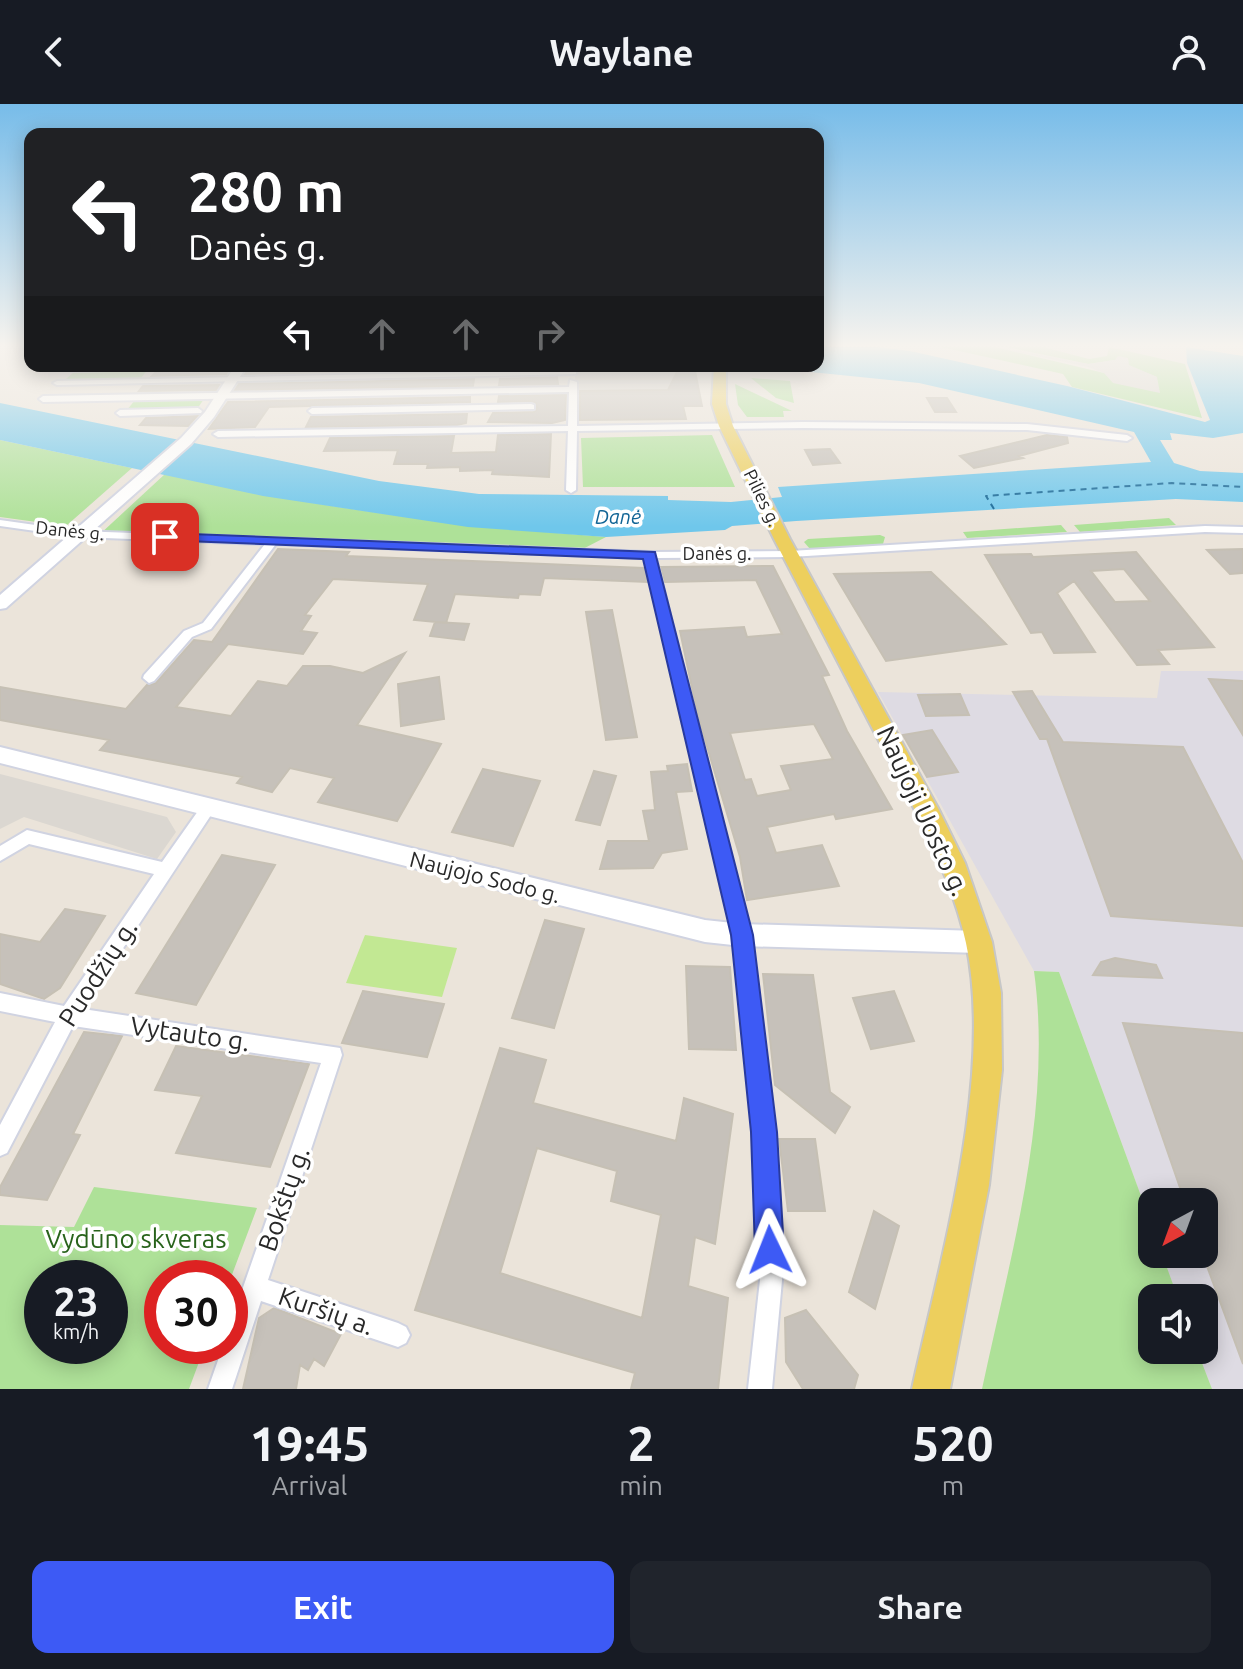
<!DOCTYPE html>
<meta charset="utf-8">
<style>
:root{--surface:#171b24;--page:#20242c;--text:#f1f3f6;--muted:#9ea1a6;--accent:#3d5af5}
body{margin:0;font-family:Ubuntu,sans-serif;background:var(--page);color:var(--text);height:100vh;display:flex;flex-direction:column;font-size:30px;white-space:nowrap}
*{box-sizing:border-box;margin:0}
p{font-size:26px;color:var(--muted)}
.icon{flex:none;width:44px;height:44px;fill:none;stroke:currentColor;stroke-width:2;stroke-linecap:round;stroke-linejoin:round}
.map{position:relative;height:1285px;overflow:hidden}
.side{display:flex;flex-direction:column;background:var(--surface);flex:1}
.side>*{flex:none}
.guide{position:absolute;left:24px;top:24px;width:800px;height:244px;border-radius:16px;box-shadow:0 4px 20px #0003;background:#202124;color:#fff;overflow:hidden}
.needle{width:52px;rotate:221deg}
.tools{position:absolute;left:1138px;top:1084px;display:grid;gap:16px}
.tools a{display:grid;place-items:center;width:80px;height:80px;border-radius:16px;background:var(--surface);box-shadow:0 4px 20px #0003;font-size:40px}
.speed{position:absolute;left:24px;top:1156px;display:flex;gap:16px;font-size:40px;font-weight:700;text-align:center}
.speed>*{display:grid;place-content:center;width:104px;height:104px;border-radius:50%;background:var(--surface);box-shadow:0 4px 20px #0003;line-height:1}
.speed small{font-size:20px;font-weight:400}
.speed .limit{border:12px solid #d22;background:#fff;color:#111}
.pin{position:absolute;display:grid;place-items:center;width:68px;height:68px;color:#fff;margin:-34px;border-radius:16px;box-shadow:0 4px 12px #0006}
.me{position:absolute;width:88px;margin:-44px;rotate:358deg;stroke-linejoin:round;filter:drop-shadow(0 0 6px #0008)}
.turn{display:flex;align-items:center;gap:28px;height:168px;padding:0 32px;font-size:36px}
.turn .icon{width:104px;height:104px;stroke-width:2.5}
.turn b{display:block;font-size:56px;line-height:68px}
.lanes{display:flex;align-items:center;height:76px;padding:0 32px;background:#0003;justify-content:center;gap:40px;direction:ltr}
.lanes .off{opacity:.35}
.eta{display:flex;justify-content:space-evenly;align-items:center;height:136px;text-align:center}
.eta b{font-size:48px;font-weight:700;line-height:56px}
.button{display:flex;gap:16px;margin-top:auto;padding:16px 32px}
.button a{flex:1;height:92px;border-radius:16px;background:var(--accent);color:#fff;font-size:32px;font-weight:700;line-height:92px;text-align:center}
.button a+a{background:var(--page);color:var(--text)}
header{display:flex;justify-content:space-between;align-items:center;height:104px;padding:0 32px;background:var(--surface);font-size:36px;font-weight:700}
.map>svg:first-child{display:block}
.industrial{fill:#dedbe3}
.green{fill:#aee198;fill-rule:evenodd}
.pitch{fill:#c2e893}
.plaza{fill:#dbd7d1}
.water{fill:#6fc7eb}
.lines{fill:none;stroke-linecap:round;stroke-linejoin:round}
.ferry{stroke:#106495;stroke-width:2;stroke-dasharray:6 5;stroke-linecap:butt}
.building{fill:#c6c1ba;stroke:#c6c0b4;stroke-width:2;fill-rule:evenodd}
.street-casing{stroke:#d0d3e1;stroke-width:4}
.secondary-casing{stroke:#d0d3e1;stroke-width:4}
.primary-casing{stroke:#c7c7c7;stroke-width:4}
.street{fill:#fff;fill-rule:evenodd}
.secondary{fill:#fff;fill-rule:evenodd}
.primary{fill:#edcf5d;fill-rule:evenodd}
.route{fill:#3d5af5;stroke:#283a9f;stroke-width:2}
.labels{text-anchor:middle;stroke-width:7;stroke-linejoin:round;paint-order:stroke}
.far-street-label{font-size:18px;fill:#292929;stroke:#fff}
.far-water-label{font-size:20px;font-style:italic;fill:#106495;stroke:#fff}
.street-label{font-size:22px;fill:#292929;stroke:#fff}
.near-street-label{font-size:26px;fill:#292929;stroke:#fff}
.near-park-label{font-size:26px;fill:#28631b;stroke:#fff}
</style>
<header><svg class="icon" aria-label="back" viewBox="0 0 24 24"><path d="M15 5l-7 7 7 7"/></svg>Waylane<svg class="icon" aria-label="person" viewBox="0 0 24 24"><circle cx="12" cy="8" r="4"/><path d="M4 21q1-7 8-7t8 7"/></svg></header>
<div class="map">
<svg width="1243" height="1285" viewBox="0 0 1243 1285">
<rect width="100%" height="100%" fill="#ebe4da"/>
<path class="industrial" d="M1161,567H1243V1285H1212L1197,1246H1204V1194H1178L1162,1150H1204V1098H1152V1122L1059,868L1034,867L878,588L1157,594Z"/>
<path class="green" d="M941,243H995L1104,269L1157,273L1115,256L1088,260L1007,243H1043L1089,255L1107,252L1109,243L1185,260L1202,314L1072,283L1063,270Z
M149,264L141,274L66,275L75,267Z
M751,274L790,277L794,299L776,294Z
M735,280L792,307H783L784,313H747L738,301Z
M204,295L197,305L127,306L135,296Z
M712,331L735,383H583L581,334Z
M0,336L132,364L66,422L0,413Z
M165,370C311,403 457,422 606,433L577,448L99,431Z
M1169,414L1176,421L1080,428L1074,421Z
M1061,421L1067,428L967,434L963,428Z
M880,431L885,433L883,440L810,445L804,438L808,435Z
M1034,867L1059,868L1152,1122V1150H1162L1178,1194H1152V1246H1197L1212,1285H982C1011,1149 1053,1007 1034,867Z
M94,1083L257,1104L230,1176L162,1174V1242H205L189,1285H0V1121L74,1123ZM42,1174H110V1242H42Z"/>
<path class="pitch" d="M365,831L457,844L442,893L346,879Z"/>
<path class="plaza" d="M995,243L1089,260L1115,256L1118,252L1128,254L1129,261L1157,273L1160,289L1113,279L1104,269L1088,263Z
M575,262H680L668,286L575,287Z
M0,670L167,713L176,728L157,755L24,713L0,725Z"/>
<path class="water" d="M818,243H877L910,247L1067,282L1205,318L1210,316L1187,259L1186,243L1243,252V329L1213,334L1170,329L1172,336H1160L1174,359L1200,367L1243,369V398L1176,395L796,417L732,422L725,426L606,433L468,423L263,392L0,336V299L379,377L479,390L668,392V396L731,398L782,393L778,383L1151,358L1134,328L919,279L811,268L808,262H818Z"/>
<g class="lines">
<path class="ferry" d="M994,405L986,392L1172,379L1243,383"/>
</g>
<path class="building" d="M373,262L371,267L245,270L250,263Z
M680,262H694L702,302H683L686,315L580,316V287L668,286Z
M189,264H230L226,270L152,272L156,268Z
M557,273L558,280L499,281L500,275Z
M474,275L473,282L235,286L239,280Z
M219,281L216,286L139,287L143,282Z
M566,291L565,316L552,319L488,318L493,309L534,308L537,305L536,299L532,297L498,298L499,292Z
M470,293V298L269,303L255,323L209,325L228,298Z
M927,294H947L956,308H935Z
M467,310L466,319L457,321L306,323L311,313Z
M197,312L188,322L140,321L146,314Z
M551,330L549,373L492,370L493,366L460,367V363L427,364L428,360H394L398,346L324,347L330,334L454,332L451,349L496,348L498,331Z
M1047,331L1067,333L1068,339L1019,352L1023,354L974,364L960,352Z
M830,345L840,359L813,361L805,346Z
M278,445L349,448L346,452L644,464L648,478L544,474L540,491L519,490L518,494L455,490L446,519L414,516L428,480L333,475L305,511L311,512L301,527L317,529L303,550L228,540L176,603L231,612L258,577L287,582L303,562H330L363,569L405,549L357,621L441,640L397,717L318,698L334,674L290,664L272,688L237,679L242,673L100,646L109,636L0,616V583L126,605L147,581L156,579L194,536L212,538Z
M1243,445V469L1230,470L1207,446Z
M1136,448L1214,543L1158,546L1169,560L1137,561L1074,477L1057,489L1095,548L1054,549L1042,528L1031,529L985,451L1031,450L1033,453ZM1124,465L1150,497L1115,498L1091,467Z
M773,462L829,571L822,572L847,627L892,705L836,715L834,710L767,723L776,749L822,741L839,782L747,796L740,753L698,612L680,527L744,523L747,533L782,530L756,476L665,478L661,463ZM814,620L833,655L781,662L791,686L757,692L751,675L745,676L730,629Z
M931,468L984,518L1006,540L886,557L834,470Z
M612,506L637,633L606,636L586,508Z
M435,518L469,520L464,536L430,532Z
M439,573L444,615L401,622L398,580Z
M1209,575L1243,577V631Z
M1032,587L1063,638L1183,643L1243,759V822L1111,812L1047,635H1040L1013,588Z
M960,590L969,611L926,612L918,591Z
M932,626L958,668L927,673L903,631Z
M687,660L692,687L676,688L687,745L662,749L653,764L600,765L608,737H649L643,707L655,706L651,668L668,667L667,662Z
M483,665L540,677L513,742L452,728Z
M594,667L616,672L600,721L576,716Z
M222,751L275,761L196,901L136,889Z
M65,805L105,812L60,884L44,895L0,880V830L40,838Z
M545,816L584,825L554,924L512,914Z
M1115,854L1156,861L1162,874L1093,871L1101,858Z
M686,862L730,863L736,946L689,945Z
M763,870L813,871L830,988L850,1003L835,1029L775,981Z
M363,887L444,900L427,953L342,939Z
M894,887L914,937L871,945L853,894Z
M1123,919L1243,929V1260L1204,1154V1098H1185Z
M84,928L122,932L73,1030L80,1031L47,1096L0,1091V1083Z
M176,942L309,960L270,1063L176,1049L202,992L155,986Z
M500,944L546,956L533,999L676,1037L684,994L733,1010L715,1140L695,1133L688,1182L728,1194L718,1285H631L635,1269L415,1206ZM537,1044L617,1067L611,1097L661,1111L642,1214L500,1169Z
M779,1035H815L825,1107H788Z
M874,1107L899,1122L875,1205L849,1188Z
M274,1204L341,1230L324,1262L314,1255L308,1266L300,1261L296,1285H243L259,1214Z
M806,1206L858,1271L854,1285H803L786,1258L785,1214Z"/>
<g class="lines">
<g class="street-casing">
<path id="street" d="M187,262L183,264L71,267L67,265C84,257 163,262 187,262Z
M573,266H576V270L57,281L53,279L57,277Z
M570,276L577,278V322L803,318L1027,320L1127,331L1132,334L1127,337L1027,326L803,324L577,327L576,386L571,389L566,386L568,327L218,333L213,330L218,327L568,322L569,288L43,298L39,295L43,292L569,283Z
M531,300L534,301V305L312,310L308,307L312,304Z
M198,304L202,307L201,309L120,312L116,309L120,306Z
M0,416L78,427L650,448L790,447L1205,422L1243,423V429L1205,428L790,453L656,454L750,831L774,1028L782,1176L772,1285H748L760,1176L754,1028L734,831L645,454L276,440L211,525L192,533L154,577L149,579L143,574L144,571L184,527L203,519L265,440L78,433L0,422Z
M208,698L213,700L215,704L213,708L83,905L340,944L342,951L268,1176L398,1219L406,1223L410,1231L406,1239L398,1243L261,1197L232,1285H208L223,1242H230V1221L321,959L73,922L7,1049L0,1052V1021L55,918L0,907V889L64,902L154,770L29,740L0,757V742L27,726L162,758L203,700Z"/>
</g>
<g class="secondary-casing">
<path id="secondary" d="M235,262H247L214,313L191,340L6,504L0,505V491L181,334L205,308Z
M0,643L705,816L742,820L979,827L988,830L991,838L988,846L979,849L742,842L705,838L0,659Z"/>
</g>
<g class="primary-casing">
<path id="primary" d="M714,262H726V300L733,322L790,435L938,704L965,759L992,838L1001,889L1002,966L989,1081L950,1285H912C941,1152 994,973 966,839C957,796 938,754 919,714L774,435L719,322L712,300Z"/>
</g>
<use href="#street" class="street"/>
<use href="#secondary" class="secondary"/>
<use href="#primary" class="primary"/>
</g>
<linearGradient id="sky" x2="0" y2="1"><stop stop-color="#77bce9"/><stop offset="0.57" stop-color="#f6f3ee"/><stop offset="1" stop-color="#f6f3ee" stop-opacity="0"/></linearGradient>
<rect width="1243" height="423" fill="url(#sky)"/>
<path class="route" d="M165,429L655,448L753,831L777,1028L784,1146L780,1156L770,1160L760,1156L755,1146L751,1028L731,831L643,455L160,436V430Z"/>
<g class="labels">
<g class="far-street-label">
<text transform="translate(762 394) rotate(64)" y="6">Pilies g.</text>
<text transform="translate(70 427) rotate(6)" y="6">Danės g.</text>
<text x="717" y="456">Danės g.</text>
</g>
<g class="far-water-label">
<text x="618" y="420">Danė</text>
</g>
<g class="street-label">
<text transform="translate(485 773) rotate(14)" y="8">Naujojo Sodo g.</text>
</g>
<g class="near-street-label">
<text transform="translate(923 707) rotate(65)" y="9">Naujoji Uosto g.</text>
<text transform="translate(98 869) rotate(-57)" y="9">Puodžių g.</text>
<text transform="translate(190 930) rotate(8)" y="9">Vytauto g.</text>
<text transform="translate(284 1095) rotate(-71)" y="9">Bokštų g.</text>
<text transform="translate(326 1207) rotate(19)" y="9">Kuršių a.</text>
</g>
<g class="near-park-label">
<text x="136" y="1144">Vydūno skveras</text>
</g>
</g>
</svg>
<div class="tools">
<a><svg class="needle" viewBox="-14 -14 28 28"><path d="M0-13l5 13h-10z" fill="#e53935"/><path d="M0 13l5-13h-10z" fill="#9ea1a6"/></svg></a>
<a><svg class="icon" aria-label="sound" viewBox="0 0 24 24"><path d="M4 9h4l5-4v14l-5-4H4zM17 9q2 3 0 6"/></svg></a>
</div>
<div class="speed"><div>23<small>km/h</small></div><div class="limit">30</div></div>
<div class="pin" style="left:165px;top:433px;background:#d93025"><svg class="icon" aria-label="arrive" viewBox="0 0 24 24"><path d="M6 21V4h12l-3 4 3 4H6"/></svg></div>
<svg class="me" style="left:770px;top:1146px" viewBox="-20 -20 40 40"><path d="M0-17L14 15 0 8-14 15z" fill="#3d5af5" stroke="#fff" stroke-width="4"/></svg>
<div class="guide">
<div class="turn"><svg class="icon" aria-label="left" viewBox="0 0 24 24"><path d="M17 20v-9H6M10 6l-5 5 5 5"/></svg><div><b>280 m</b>Danės g.</div></div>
<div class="lanes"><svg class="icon" aria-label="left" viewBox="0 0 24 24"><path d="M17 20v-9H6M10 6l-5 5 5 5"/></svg><svg class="icon off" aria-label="ahead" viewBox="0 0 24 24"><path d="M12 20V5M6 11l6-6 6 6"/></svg><svg class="icon off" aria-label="ahead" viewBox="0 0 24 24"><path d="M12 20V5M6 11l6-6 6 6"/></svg><svg class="icon off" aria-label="right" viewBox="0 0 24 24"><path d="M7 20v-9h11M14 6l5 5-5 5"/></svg></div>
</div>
</div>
<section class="side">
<div class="eta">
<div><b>19:45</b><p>Arrival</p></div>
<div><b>2</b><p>min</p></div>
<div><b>520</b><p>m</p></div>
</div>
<div class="button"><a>Exit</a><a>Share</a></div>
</section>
